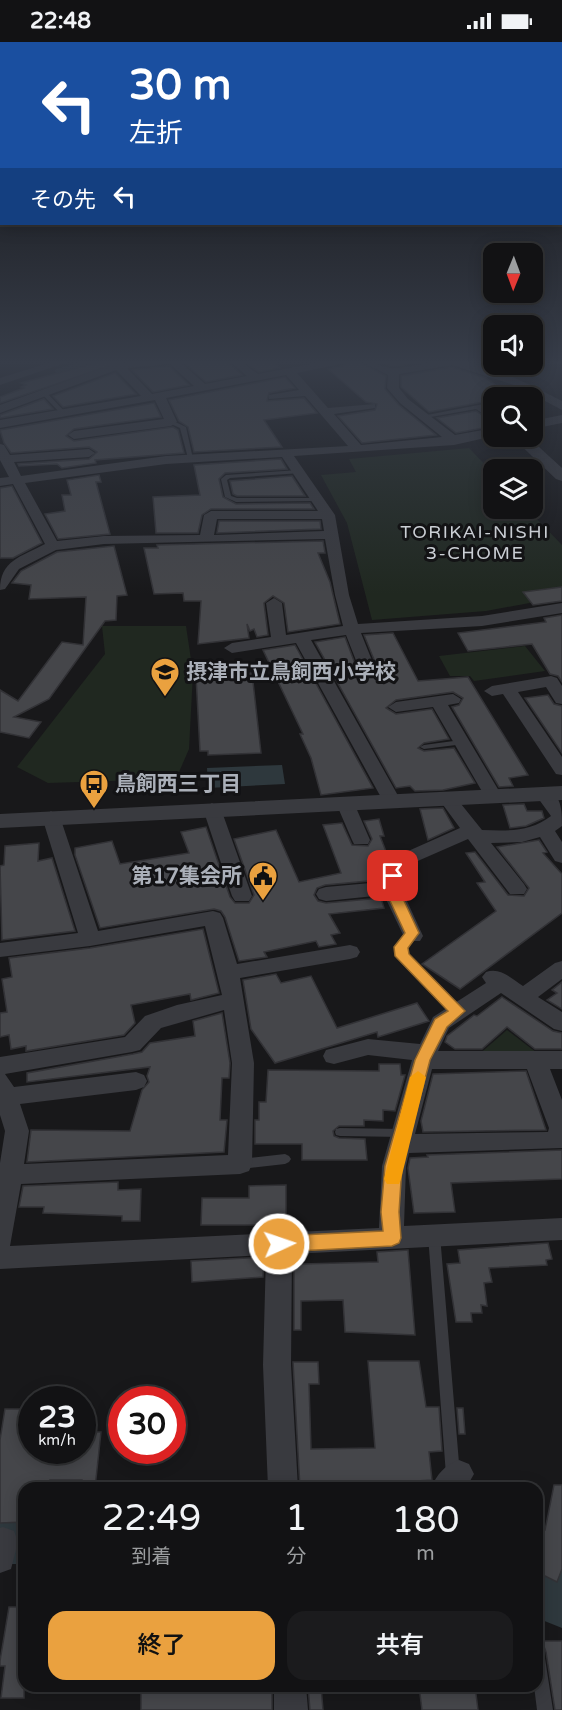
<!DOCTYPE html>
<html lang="ja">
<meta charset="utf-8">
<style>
:root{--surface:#121214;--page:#1b1b1d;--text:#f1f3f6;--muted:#9c9ea0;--line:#313234;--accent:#eaa13f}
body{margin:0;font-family:"Varela Round","Noto Sans JP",sans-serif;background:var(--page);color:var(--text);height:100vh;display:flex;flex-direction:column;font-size:22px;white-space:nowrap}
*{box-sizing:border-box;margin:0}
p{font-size:20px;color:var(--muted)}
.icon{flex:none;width:33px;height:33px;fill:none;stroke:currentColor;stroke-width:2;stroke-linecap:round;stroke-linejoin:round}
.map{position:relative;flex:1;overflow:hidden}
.details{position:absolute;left:18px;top:1440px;width:525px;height:210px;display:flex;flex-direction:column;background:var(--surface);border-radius:18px;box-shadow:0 3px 15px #0003,0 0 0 2px var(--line)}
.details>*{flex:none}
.guide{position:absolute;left:0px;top:0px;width:562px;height:183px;box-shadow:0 3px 15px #0003,0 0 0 2px var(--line);background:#1a4fa0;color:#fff;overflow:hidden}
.needle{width:39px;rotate:181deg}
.tools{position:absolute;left:483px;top:201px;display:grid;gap:12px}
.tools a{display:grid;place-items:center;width:60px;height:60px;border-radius:12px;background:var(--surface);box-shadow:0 3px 15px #0003,0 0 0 2px var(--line);font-size:30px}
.speed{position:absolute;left:18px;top:1344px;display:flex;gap:12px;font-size:30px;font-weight:700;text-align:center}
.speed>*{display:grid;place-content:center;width:78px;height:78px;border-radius:50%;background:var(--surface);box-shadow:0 3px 15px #0003,0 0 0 2px var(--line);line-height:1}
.speed small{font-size:15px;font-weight:400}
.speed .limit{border:9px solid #d22;background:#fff;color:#111}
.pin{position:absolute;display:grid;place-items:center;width:51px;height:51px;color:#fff;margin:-26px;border-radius:12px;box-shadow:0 3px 9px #0006}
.me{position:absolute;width:66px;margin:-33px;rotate:87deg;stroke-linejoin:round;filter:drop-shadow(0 0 4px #0008)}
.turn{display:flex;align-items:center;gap:21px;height:126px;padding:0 30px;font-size:27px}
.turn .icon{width:78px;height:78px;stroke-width:2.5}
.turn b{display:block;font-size:42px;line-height:51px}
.then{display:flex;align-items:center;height:57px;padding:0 30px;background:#0003;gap:12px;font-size:22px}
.eta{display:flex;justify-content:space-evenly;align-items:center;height:102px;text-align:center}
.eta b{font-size:36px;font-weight:600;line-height:42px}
.cta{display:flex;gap:12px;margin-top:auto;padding:12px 30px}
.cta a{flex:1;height:69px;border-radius:18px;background:var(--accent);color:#111;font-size:24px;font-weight:600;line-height:69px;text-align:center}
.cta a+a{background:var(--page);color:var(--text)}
.status{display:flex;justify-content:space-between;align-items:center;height:42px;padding:0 30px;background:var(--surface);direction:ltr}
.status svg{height:16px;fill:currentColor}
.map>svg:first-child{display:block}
.green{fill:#202820}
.water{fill:#2e383d}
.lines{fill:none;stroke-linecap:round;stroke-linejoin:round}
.stream{stroke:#2e383d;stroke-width:4}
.river{fill:#2e383d;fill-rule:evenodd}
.building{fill:#45464a;stroke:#323236;stroke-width:1.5}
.service{fill:#393a3f;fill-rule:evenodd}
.minor{fill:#393a3f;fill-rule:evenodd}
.tertiary{fill:#393a3f;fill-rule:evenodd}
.route{fill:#eaa13f;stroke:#986929;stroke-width:1.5}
.slow{fill:#f59e0b}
.labels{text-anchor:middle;stroke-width:6;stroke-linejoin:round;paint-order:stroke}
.far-neighbourhood-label{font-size:18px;letter-spacing:1.5px;fill:#cbcfd5;stroke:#131315}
.poi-label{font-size:21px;font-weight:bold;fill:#abb0b9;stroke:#131315;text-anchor:start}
</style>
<div class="status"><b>22:48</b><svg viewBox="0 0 49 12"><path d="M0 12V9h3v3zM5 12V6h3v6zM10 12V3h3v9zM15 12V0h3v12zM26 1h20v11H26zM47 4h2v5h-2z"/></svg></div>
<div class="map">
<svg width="562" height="1668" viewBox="0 0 562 1668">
<rect width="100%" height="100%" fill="#18181a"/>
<path class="green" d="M469,406L493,431L494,466L527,467L562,503V555L486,569L372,578L347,481L321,433L356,430L349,417Z
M102,584H186L193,631L189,707L176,737L48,741L17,725L105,612Z
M525,604L545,629L474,639L470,634H450L439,614Z
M507,988L541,1014L476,1015Z"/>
<path class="water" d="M282,723L285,742L208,746L207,726Z"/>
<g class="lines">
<path class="stream" d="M57,329L92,319"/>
<path class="river" d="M0,1464H24V1522H0Z
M537,1514L562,1525V1586L537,1576Z"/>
</g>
<path class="building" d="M103,319H124L0,361V355L24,346L21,345L26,343L21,341Z
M182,319H227L242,333L206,340Z
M243,319H273L280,326L259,330Z
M348,319H358L386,334L385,347L399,363L436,393L362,401L338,374L375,368L377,362L366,360L328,327L342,324Z
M372,319H428L395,324Z
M169,324L189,343L153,350L132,328Z
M452,325L486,336L513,356H494V358L429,370L401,345V334Z
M115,331L136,352L63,365L53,354Z
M285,335L295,346L269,351L267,359L304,356L317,371L264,378L282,405L194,410L188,385L179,379L169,358Z
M44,357L53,367L0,376V373Z
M154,361L161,375L74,387L66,394L74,399L173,385L178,388L184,411L95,418L96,421L62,426L57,422L19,424L18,422L89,417L97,410L89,405L11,411L4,401L0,388Z
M476,369L494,381V384L456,391L437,376Z
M281,417L287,427L225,431L219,437L223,455L236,462L310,461L314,467H211L202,473L198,491H156L153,455L200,453L194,423Z
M99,433L101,440H96L110,492L58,497L45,472L65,469L62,453H71L67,438Z
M292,434L305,454H237L233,452L230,439Z
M12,444L42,501L13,516H0V446Z
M219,479H320L321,487L217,491Z
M323,499L325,511H318L330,540L340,582L288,590L284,561L273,554L264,561L268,593L257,595L254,587L250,589L247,582L249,596L198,602L201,559H184L183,551L154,552L144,506H158L157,503Z
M114,504L127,553L117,554L116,578L105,579L49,657L14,675L41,680L29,696L0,690V648L18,659L62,600L83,603L86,555L29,557L31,543L12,541L21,529L57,510Z
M562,545V559L533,563L523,550Z
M562,573V640L558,634L550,632L532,602L468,609L458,591L546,580L544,576Z
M393,591L418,639L468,635L528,733L509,736L513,744L499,745L452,665L459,663L463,656L453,650L396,658L386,666L396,672L432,667L449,697L424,701L418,706L424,709L454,706L475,741L443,748L415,749L410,744L396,746L315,600L345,595L357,627L368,633L377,625L364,593Z
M295,603L373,746L321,753L311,716L300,692H303L263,608Z
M252,631L261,711L208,713V709H200L196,634Z
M548,653L554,662L562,664V711L525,656Z
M524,762L527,769H542L544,776L526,784L510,786L503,763Z
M443,766L454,786L428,798L420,767Z
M379,777L384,794H380L387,812H383L385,820L376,821L381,832L377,833L379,838L325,843L317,846L314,853L318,859L326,861L381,856L384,866L329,872L340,891L331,893L336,902L319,905L316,899L264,910L267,915L239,919L225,875L221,869L214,867L100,886L75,813V806L112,799L120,822L189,811L181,790L206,785L230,855L235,861H249L254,853L234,797L276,788L299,840L341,831L323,783L342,781L352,803L368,804L372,797L364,779Z
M539,798L547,810L543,811L562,832V871L460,947L422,922L496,869L477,841L485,840L466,811L475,810L508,853L524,854L529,846L497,805Z
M39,801L38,819L52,816L75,889L2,898L0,824L4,823L5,804Z
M203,887L219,951L191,958L190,952L131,963L135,981L124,993L26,1009V1004L11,1007L9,993L0,995V971L7,970L2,937L12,935L9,916L90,906Z
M276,932L281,941L311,934L337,986L417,961L429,979L378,995L377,990L275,1021L251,987L243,938Z
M562,940V967L547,958L557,951L552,948Z
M502,955L553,989L562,991V1007H535L507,985L482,1007H455L445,1000L447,994L474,973L477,974Z
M222,971L230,1021L229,1036H222L220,1078H227L224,1110L27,1120L31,1088L130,1089L142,1048L149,1040L147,1034L150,1025L27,1040V1031L133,1012L142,1010L150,1001L195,994L193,979Z
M379,1022H400L401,1033H405L395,1069L383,1068V1079L364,1078V1084H339L333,1089L334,1094L339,1096L365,1097L367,1118H302V1102H255V1078H259V1060H266L268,1028L379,1029Z
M526,1029L546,1088L423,1090L421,1079L433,1032Z
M562,1108V1137L451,1141L455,1170L414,1171L408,1126L410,1116L428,1115L427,1113Z
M118,1140V1148L141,1147L140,1179H122V1174L43,1171L44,1165H19L23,1144Z
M286,1143V1183H201L202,1156H249V1144Z
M548,1201L552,1217L546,1218L547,1223L489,1226L492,1240L484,1241L487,1264L481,1263L482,1271H471L472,1280H456L447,1222L460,1221L458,1208Z
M408,1208L415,1293L345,1290L343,1258L301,1259V1288H294V1215H302V1222L378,1220L377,1210Z
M264,1215L263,1235L192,1240L191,1219Z
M368,1319H419L426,1365H439L442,1409L429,1410L432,1438L370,1442V1446H300L293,1320H318L319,1342H309L311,1407L375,1406Z
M457,1366H463L465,1392H459Z
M5,1367H29L26,1390H32V1408H82V1390H101L95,1446H82V1438H50L49,1446H24V1480L0,1481V1398Z
M554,1443H562V1527L557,1540L537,1530V1484L545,1488Z
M9,1565H24V1656H1L5,1624H0V1619Z
M542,1599H562V1668H555L546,1610Z
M141,1644H272V1668H141Z
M308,1644H321L323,1668H310Z
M419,1644H439L440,1647L475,1644L478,1668H422Z"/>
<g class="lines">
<path class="service" d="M42,350H46L67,372V374H63L42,352Z
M542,351L545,353L544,354L532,357V356H529Z
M494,360V364L482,366L494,374V379L476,367L425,376L422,374Z
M169,379H173L186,385L193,417L188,416L180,386L169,381Z
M299,428L301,429V431L230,436L227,438L231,454L237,456H319L321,457V459L236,460L225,455L221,437L226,433Z
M461,698H464L465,700L464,702L424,707L420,705L424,703Z
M412,888L417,891L406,905L407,913L462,966L463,969L462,972H454L397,914L396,905L409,889Z
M340,1086L403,1087L407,1088L408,1091L407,1094L403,1095L340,1094L336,1093L335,1090L336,1087Z
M285,1112L289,1114L291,1117L289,1120L285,1122L240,1127L236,1125L234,1122L236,1119L240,1117Z
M434,1188L438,1189L440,1193L460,1433L458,1438L453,1440L448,1438L446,1433L428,1193L430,1189Z
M537,1603L542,1605L544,1610L553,1668H537L534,1644H537Z"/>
<path class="minor" d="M55,319H71L0,343V336Z
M139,319H179L205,342L247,334L229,319H240L258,332L326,319H346L341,322L297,331L328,366L375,362V366L334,372L361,403L442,395L400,361L387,346L388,333L360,319C374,319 384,327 395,326C416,325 438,316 459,319C492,323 533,344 562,359V368L517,344L452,323L399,332V346L408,357L455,393L494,386V394L454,403L294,414L335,473L349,553L358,582L482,574L562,561V571L482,584L361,591L375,626L367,631L359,626L346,593L311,598L401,759L398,763H386L383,759L296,601L232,611L224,606L232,601L271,595L266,561L274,556L282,561L286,593L343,584L335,553L325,497L104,502L56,508L19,527L5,547L0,548C0,518 21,515 45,502L13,442L0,444V436L9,435L0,418V402L4,403L10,413L89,407L95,411L89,415L14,420L21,434L166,414L348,404L305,354L269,357V353L299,348L286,333L166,356L177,380L171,384L74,397L68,393L74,389L164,377L155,358L0,386V378L141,354L116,328L0,371V363L114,322ZM170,322L194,344L152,352L127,326ZM282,415L318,469H211L204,473L200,493L104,494L57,499L25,441L166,422ZM217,477H322L324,489L214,493Z
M553,319H562V322L555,321Z
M562,373V381L532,387V379Z
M551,634L557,636L562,644V662L556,661L546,645L518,650L562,715V733L556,732L503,652L492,654L484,649L492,644Z
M453,652L461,657L459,661L448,663L502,754L499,758H487L433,665L396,670L388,665L396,660Z
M544,746C562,751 562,769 562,784L555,789L562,800V821L555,819L540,795L522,800L491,801L524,842L527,847L524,852H510L468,797L404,825L401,846L423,894L420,899H406L384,853L326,859L319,857L316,852L319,847L326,845L382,840L388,818L460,786L438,756L441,752H453L482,788C508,789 530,790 551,774L535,752Z
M345,755L354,761L370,798L368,802H354L352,798L336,761Z
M212,761L221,767L252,854L249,859H235L232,854L203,767Z
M51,769L60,775L98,889L213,869L220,871L223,876L237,922L350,903L357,905L360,910L357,915L350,917L240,936L254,1021L252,1122L249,1129L240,1132L21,1142L10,1204L379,1186L382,1124L412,1018L368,1013L334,1022L326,1020L323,1014L326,1008L368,997L420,1002L433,975L486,941L482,935L486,930C500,925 511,936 523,944L555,921L562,919V937L538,955L562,970V989L554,987L501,951L449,986L438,1009H562V1027H550L562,1058V1106L409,1111L406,1124L404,1184L562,1176V1198L292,1212L291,1323L298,1446H268L263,1323L266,1213L0,1227V1121L5,1089L0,1073V1015L125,995L145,974L177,963L222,953L205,884L90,904L0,915V901L78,891L42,775ZM224,968L232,1021L228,1113L24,1122L29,1089L20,1062L136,1048L144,1045L147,1039L144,1033L136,1030L14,1045L5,1032L132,1010L140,1008L161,986ZM432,1027H527L549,1086L548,1090L415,1092Z
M459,1418L469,1422L474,1432L466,1446H431C437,1432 445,1423 459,1418Z
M3,1485L14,1489L18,1500L11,1527L0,1531V1486Z
M274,1644H306L308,1668H274Z"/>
<path class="tertiary" d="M511,394H527L562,426V439L556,437Z
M562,744V758L0,786V772Z"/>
</g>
<linearGradient id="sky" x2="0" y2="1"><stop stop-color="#0d0d0e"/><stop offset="0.58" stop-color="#373d49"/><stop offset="1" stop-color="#373d49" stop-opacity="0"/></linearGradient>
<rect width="562" height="552" fill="url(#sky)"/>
<path class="route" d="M393,829L400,834L398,846L419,891L408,906L409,912L465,969L447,985L430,1018L402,1124L399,1170L401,1196L399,1201L392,1204L279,1210L273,1208L270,1202L273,1197L279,1194L383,1189L381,1170L385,1124L415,1018L435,977L448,969L395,914L394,905L405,891L384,846L386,834Z"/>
<path class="slow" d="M418,1029L426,1035L401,1137L399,1142H387L384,1137L410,1035Z"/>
<defs>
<g id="school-pin" transform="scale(1.5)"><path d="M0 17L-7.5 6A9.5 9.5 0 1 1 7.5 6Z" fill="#eaa13f" stroke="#131315"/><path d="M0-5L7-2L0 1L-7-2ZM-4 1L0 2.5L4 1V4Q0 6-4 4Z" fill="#111"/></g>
<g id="bus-pin" transform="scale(1.5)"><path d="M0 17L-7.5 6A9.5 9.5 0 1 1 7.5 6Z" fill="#eaa13f" stroke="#131315"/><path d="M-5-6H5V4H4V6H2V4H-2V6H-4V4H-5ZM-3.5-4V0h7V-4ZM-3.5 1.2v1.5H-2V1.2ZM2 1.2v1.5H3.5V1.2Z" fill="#111"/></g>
<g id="civic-pin" transform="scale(1.5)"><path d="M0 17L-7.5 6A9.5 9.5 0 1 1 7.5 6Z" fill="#eaa13f" stroke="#131315"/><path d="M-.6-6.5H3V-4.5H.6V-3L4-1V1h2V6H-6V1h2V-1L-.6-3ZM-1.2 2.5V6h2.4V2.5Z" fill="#111"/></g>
</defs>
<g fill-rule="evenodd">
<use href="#school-pin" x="165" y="630"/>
<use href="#bus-pin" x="94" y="742"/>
<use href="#civic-pin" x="263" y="834"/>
</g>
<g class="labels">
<g class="far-neighbourhood-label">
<text x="475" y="496">TORIKAI-NISHI<tspan x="475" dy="21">3-CHOME</tspan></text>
</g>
<g class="poi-label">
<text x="186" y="637">摂津市立鳥飼西小学校</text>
<text x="115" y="749">鳥飼西三丁目</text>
<text x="242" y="841" text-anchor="end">第17集会所</text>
</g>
</g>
</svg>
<div class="tools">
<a><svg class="needle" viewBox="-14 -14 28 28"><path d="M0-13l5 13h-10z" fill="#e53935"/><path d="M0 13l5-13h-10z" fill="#9c9ea0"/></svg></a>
<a><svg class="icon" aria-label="sound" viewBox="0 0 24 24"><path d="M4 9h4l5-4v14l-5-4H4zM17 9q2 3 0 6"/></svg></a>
<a><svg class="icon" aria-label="search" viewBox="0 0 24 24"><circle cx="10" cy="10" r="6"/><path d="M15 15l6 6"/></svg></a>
<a><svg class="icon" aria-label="layers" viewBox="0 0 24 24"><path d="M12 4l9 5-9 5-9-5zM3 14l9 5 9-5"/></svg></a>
</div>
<div class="speed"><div>23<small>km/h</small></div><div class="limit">30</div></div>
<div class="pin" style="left:393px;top:834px;background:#d93025"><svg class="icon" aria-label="arrive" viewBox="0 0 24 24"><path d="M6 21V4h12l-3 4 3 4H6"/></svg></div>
<svg class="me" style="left:279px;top:1202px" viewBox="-20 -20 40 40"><circle r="17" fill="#eaa13f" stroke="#fff" stroke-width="3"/><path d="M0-11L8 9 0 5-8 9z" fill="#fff"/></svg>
<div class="guide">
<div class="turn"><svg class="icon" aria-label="left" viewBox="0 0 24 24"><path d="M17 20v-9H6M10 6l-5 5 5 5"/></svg><div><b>30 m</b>左折</div></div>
<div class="then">その先<svg class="icon" aria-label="left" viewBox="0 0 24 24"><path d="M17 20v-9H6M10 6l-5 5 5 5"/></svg></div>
</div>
<section class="details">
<div class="eta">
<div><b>22:49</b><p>到着</p></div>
<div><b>1</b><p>分</p></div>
<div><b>180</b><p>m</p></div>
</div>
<div class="cta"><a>終了</a><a>共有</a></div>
</section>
</div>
